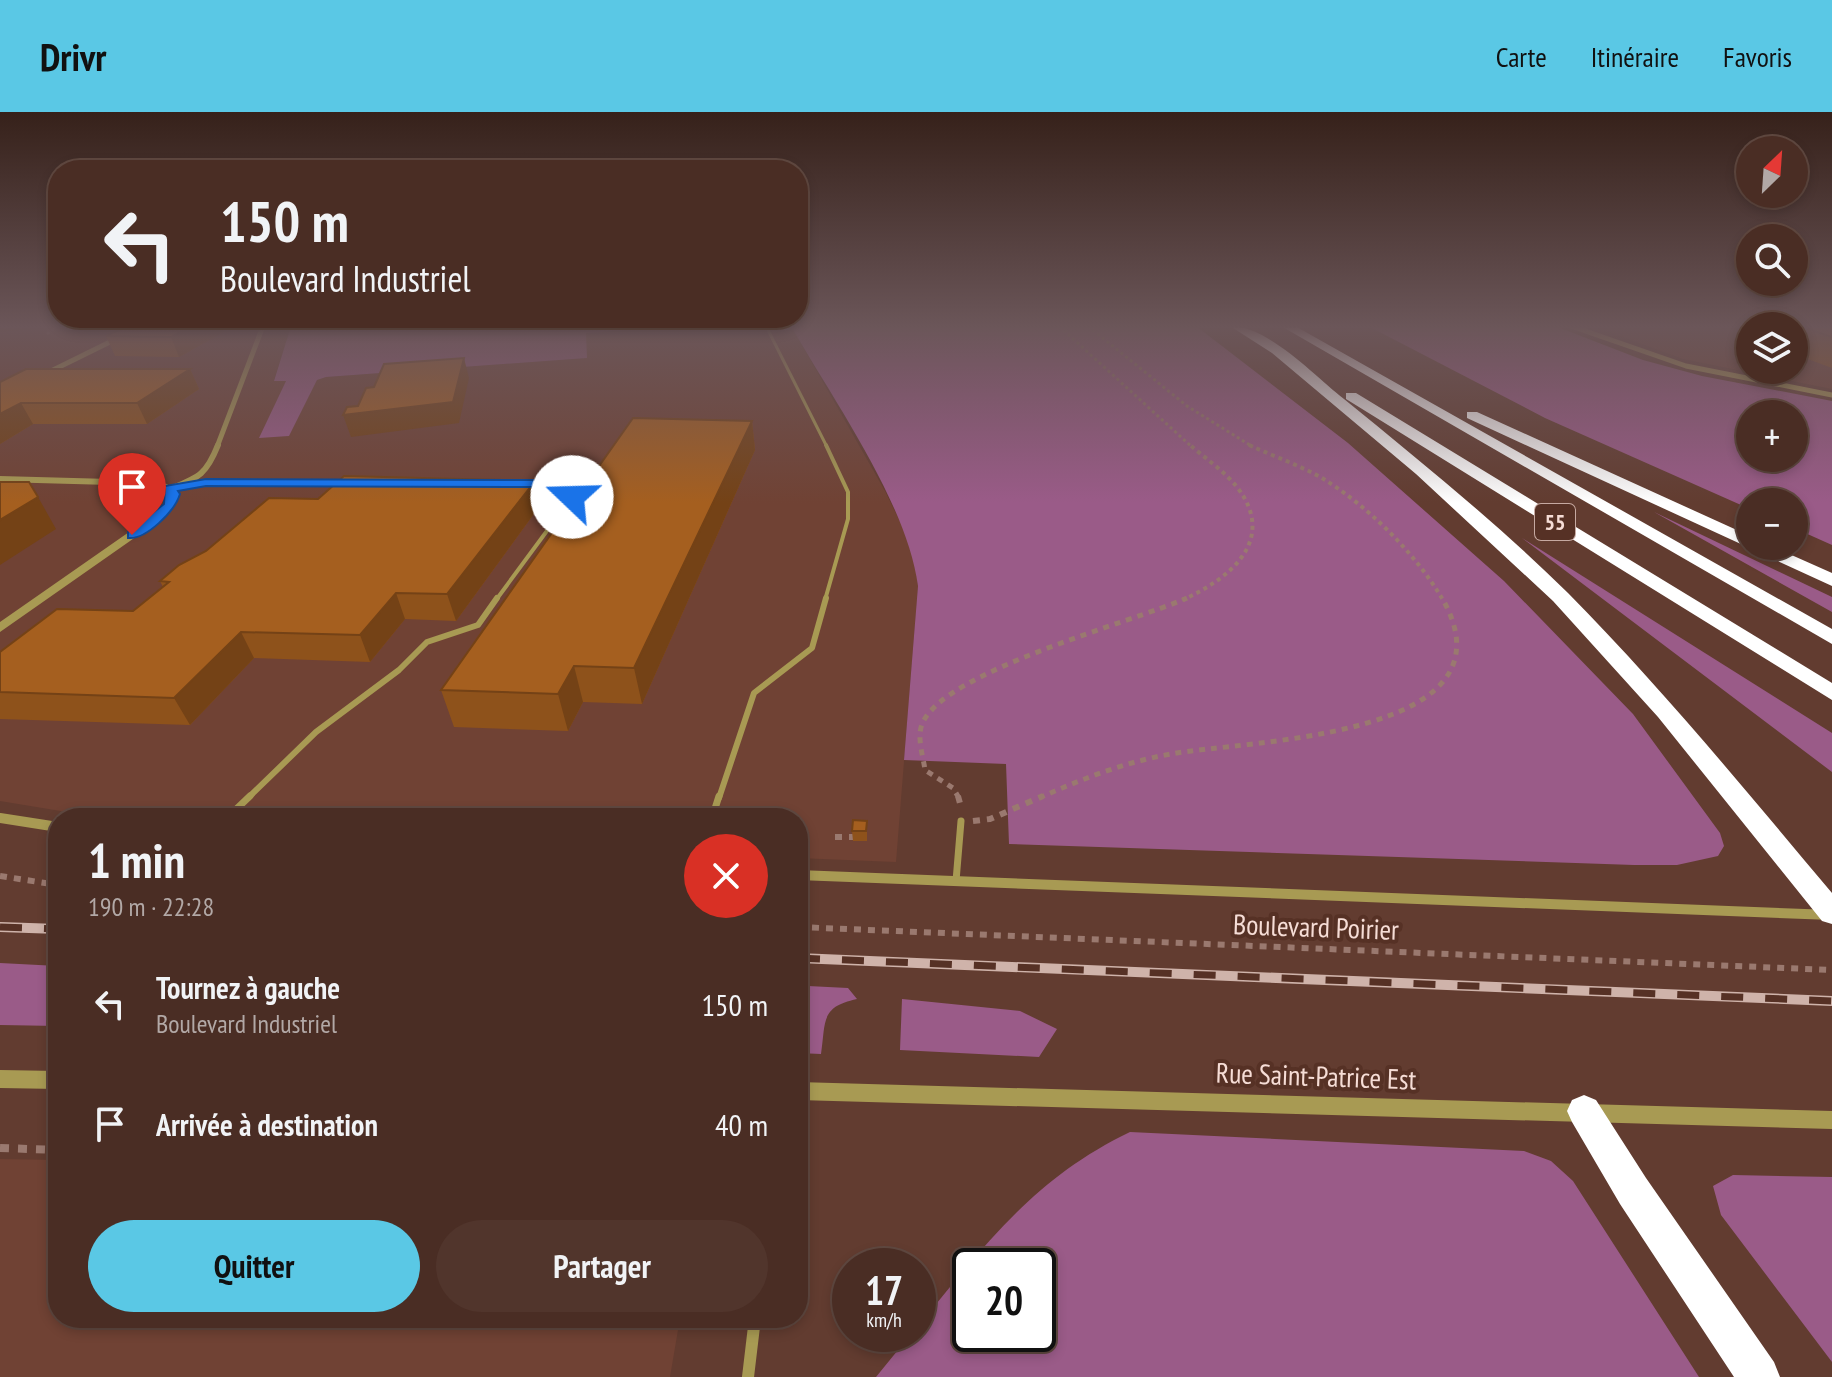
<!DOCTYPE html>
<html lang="fr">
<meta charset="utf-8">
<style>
:root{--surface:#4a2d24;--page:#51352c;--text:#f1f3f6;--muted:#b2a8a6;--line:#614941;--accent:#5ac8e5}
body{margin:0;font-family:"PT Sans Narrow",sans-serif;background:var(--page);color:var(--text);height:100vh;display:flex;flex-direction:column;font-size:30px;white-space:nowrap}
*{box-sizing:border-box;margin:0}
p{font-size:26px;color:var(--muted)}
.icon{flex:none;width:44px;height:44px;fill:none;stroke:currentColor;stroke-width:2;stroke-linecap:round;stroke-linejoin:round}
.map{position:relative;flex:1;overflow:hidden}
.drawer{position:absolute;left:48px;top:696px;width:760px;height:520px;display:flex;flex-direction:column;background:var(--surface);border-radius:32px;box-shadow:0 4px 12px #0003,0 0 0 2px var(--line)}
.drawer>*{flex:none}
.top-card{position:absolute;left:48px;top:48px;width:760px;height:168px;border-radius:32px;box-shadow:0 4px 12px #0003,0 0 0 2px var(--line);background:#4a2d24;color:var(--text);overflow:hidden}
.needle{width:52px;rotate:25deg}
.controls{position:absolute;left:1736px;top:24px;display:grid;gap:16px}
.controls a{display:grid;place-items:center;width:72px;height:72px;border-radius:50%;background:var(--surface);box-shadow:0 4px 12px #0003,0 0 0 2px var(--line);font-size:40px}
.speed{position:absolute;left:832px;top:1136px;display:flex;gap:16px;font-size:40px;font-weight:700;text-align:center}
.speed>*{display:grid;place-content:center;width:104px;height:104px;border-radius:50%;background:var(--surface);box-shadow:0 4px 12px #0003,0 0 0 2px var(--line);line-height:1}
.speed small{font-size:20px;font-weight:400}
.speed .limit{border:4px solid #111;border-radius:12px;background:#fff;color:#111}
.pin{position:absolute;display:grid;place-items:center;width:68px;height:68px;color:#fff;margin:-82px -34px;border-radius:50% 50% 50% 0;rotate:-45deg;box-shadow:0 0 8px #0007}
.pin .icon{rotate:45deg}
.me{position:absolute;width:88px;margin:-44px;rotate:291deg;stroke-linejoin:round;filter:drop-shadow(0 0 6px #0008)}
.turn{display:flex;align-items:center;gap:28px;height:168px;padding:0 40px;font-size:36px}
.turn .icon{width:104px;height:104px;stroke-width:2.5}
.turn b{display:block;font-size:56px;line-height:68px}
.round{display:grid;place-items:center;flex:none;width:84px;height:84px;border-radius:42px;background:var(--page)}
.headline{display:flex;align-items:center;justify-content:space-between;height:136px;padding:0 40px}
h1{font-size:48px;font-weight:600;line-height:60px}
.cta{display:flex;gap:16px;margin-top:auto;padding:16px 40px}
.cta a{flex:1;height:92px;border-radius:48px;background:var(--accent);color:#111;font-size:32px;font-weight:600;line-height:92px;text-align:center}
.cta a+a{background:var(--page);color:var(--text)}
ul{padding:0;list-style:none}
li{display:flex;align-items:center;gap:24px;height:120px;padding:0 40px}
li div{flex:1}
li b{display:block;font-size:30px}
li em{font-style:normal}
header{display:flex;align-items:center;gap:48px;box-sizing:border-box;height:112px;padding:0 40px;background:var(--accent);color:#111}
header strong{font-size:38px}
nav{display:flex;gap:44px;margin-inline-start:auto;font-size:28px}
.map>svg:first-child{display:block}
.built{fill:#704234;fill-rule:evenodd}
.green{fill:#9a5b88;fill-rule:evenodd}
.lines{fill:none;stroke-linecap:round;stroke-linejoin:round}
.path-far4{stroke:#9a796f;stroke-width:3;stroke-dasharray:3 3;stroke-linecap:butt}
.path-far3{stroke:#9a796f;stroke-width:4;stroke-dasharray:4 4;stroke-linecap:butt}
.path-far2{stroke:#9a796f;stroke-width:5;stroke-dasharray:6 6;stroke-linecap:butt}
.path-far1{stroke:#9a796f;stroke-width:6;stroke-dasharray:7 7;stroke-linecap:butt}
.path{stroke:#9a796f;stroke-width:8;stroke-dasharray:9 9;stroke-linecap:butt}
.service-far3{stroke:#a89a53;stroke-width:3}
.service-far2{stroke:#a89a53;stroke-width:4}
.service-far1{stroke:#a89a53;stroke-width:6}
.service{stroke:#a89a53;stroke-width:7}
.minor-far3{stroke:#a89a53;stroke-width:5}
.minor-far2{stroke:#a89a53;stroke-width:6}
.minor-far1{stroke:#a89a53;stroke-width:10}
.minor{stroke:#a89a53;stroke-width:12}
.tertiary{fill:#a89a53;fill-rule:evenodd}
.motorway{fill:#fff;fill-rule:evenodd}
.rail-casing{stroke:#cfb3aa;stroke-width:10}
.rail{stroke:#563125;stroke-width:7;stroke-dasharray:22;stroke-linecap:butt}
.wall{fill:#8e521b}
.shaded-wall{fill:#744216}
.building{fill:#a55f1f;stroke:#744216;stroke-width:2}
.route{fill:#1a73e8;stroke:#114b97;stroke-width:2}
.labels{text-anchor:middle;stroke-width:8;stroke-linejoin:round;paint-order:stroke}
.shield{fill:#563125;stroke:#c6a9a1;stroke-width:2}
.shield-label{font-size:22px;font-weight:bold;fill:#f6ddd6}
.near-street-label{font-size:28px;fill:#f6ddd6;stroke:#563125}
</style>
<header>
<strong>Drivr</strong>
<nav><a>Carte</a><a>Itinéraire</a><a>Favoris</a></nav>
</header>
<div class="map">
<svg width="1832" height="1265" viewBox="0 0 1832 1265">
<rect width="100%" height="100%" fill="#623c30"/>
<path class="built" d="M0,214H291L274,268H287L260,325L289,324L317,268L326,265L586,246L585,221L681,214H791L885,379L909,428L915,450L918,474L896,750L798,746V706H103L0,689Z
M1593,214H1832V277L1683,247ZM1750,214H1794V258H1750Z
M0,1047L58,1048V1206H680L670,1265H0Z"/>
<path class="green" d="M291,214H681L586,221L587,246L326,265L317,268L289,324L259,326L286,269H274Z
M791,214H1196L1348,331L1504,469L1633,602L1720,721L1724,734L1718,744L1677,753H1634L1009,732L1006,652L904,648L918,474C907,391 833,288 791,214Z
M1368,214H1555L1643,248L1702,264L1832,289V433L1794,416V390H1750V397L1545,306ZM1750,302H1794V346H1750Z
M1654,400L1832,485V500Z
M1522,426L1832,621V660Z
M0,851L58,854V914L0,913Z
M808,874L848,876L857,887C820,895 826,909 821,942L798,941V877Z
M902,887L1020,899L1057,917L1039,945L900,938Z
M1130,1020L1524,1039L1551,1049L1573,1069L1699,1265H876L911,1222H918V1214C984,1134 1034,1066 1130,1020ZM1038,1154V1222H970V1154Z
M1733,1063L1832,1065V1250L1721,1103L1713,1074Z"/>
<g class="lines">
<path class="path-far4" d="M1059,214L1192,335
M1088,214L1187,294L1253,335
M47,222L56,214"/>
<path class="path-far3" d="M1249,333C1273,344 1299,353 1322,366C1368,394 1416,442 1443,488
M1182,488C1230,467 1278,428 1237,375C1224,359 1205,346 1190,333"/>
<path class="path-far2" d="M959,686L953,676L925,658C923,643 916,624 923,610C948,558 1130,511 1187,486
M1039,686C1082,667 1125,650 1171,642C1246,628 1523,627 1442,486"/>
<path class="path-far1" d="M958,684L961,695
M973,709L990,707L1043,684
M835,725H853
M0,764L58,773
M798,815L1832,858"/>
<path class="path" d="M0,1036L58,1038"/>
<path class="service-far3" d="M767,216L827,335"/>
<path class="service-far2" d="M178,375L215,370L343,371
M496,488L572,385L565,375L530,372
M825,488L848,407V380L826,333"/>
<path class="service-far1" d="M248,686L316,620L399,558L427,530L478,513L497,486
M719,686L754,581L812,536L826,486"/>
<path class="service" d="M227,706L250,684
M712,706L719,684
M956,769L961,709"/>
<path class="minor-far3" d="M1571,214L1686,254L1832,283
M47,261L118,226
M217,335L263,214"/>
<path class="minor-far2" d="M170,377C199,365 206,363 218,333"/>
<path class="minor-far1" d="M0,706L58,715
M798,763L1832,803"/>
<path class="minor" d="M748,1265L755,1206"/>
<path class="tertiary" d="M0,364L147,368L167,372L179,382L174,395L160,408L0,520V510L152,404L165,392L169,383L161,376L147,374L0,370Z
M0,958L58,959V977L0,976Z
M798,970L1832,999V1017L798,988Z"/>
<path class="motorway" d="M1230,214C1267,213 1315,264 1344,287C1420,349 1497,411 1568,481C1662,576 1746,679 1832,781V812L1822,809L1658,605L1553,489L1416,362L1272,241Z
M1281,214H1295L1832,517V532Z
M1346,281H1356L1832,571V588L1346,287Z
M1467,300H1477L1750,424V434H1771L1832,461V474L1467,306Z
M1584,983L1596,988L1646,1066L1774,1250L1780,1265H1734L1620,1092L1572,1010L1567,999L1572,988Z"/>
<g class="rail-casing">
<path id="rail" d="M0,815L58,817
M798,846L1832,889"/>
</g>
<use href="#rail" class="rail"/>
</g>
<path class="wall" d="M127,214H221L224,220L179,245L115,244L106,224Z
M1832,214V256L1794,242V238L1806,216Z
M190,257L199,277L147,312H33L0,332V270Z
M752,309L755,338L642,592L583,590L568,619L454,615L441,578Z
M541,392L456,509L405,507L370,550L254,546L190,613L0,607V540L133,499L163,475L160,469Z
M867,709V729H853L852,719Z"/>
<path class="shaded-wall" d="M0,214H50L47,216L0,220Z
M192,214H221L224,220L179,245L171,225Z
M464,246L469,266L459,311L351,325L343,303Z
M190,257L199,277L147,312L137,291Z
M21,291L33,312L0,332V302Z
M752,309L755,338L642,592L634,556Z
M535,369L541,392L456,509L447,482Z
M38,385L56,417L0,453V408Z
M396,481L405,507L370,550L360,523Z
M241,520L254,546L190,613L174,586Z
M574,554L583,590L568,619L558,582Z"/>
<path class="building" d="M127,214H192L171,225L106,224Z
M1832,214V225L1806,216L1829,214Z
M464,246L453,290L343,303L347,295L358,294L366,276L374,275L384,252Z
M26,257H190L137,291H21L0,302V270Z
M633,306L752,309L634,556L574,554L558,582L441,578Z
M344,364L535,369L447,482L396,481L360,523L241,520L174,586L0,580V540L57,497L133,499L169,470L160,469L179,453L206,439L269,386L318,387Z
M0,370H29L38,385L0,408Z
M853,708L867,709L866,719H852Z"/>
<linearGradient id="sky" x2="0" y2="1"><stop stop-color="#36211a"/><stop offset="0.55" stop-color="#6b5659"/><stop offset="1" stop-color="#6b5659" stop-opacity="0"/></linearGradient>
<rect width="1832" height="391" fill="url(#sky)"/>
<path class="route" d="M206,367L542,368L570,373L578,385L567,387L561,378L542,375L206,374L178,379L180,382C175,399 146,428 128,426V420L164,392L165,374Z"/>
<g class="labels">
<rect class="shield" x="1535" y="392" width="40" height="36" rx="6"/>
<g class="shield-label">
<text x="1555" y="418">55</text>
</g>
<g class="near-street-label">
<text transform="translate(1316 815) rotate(2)" y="10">Boulevard Poirier</text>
<text transform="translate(1316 964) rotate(2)" y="10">Rue Saint-Patrice Est</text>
</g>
</g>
</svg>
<div class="controls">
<a><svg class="needle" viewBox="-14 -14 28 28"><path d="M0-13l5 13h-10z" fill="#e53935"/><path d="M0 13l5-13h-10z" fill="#b2a8a6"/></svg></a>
<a><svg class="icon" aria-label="search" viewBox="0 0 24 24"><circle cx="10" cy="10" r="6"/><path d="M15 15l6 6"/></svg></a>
<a><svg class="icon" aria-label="layers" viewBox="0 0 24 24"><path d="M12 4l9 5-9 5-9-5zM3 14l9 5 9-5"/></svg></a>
<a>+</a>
<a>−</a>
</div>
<div class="speed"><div>17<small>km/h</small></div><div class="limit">20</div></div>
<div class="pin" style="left:132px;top:423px;background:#d93025"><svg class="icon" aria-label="arrive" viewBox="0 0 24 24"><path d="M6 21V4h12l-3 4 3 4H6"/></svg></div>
<svg class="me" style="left:572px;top:385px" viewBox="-20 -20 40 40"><circle r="19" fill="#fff"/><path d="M0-13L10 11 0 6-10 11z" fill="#1a73e8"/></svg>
<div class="top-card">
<div class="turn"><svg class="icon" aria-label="left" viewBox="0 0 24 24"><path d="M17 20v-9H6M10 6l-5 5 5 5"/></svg><div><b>150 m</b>Boulevard Industriel</div></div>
</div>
<section class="drawer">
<div class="headline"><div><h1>1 min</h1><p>190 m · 22:28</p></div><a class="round" style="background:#d93025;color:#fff"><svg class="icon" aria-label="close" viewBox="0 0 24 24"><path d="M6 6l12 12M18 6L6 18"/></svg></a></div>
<ul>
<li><svg class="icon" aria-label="left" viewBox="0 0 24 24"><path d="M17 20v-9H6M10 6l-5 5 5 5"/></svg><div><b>Tournez à gauche</b><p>Boulevard Industriel</p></div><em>150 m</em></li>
<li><svg class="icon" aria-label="arrive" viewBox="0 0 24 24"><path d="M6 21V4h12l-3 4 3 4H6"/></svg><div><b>Arrivée à destination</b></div><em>40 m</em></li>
</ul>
<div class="cta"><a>Quitter</a><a>Partager</a></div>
</section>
</div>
